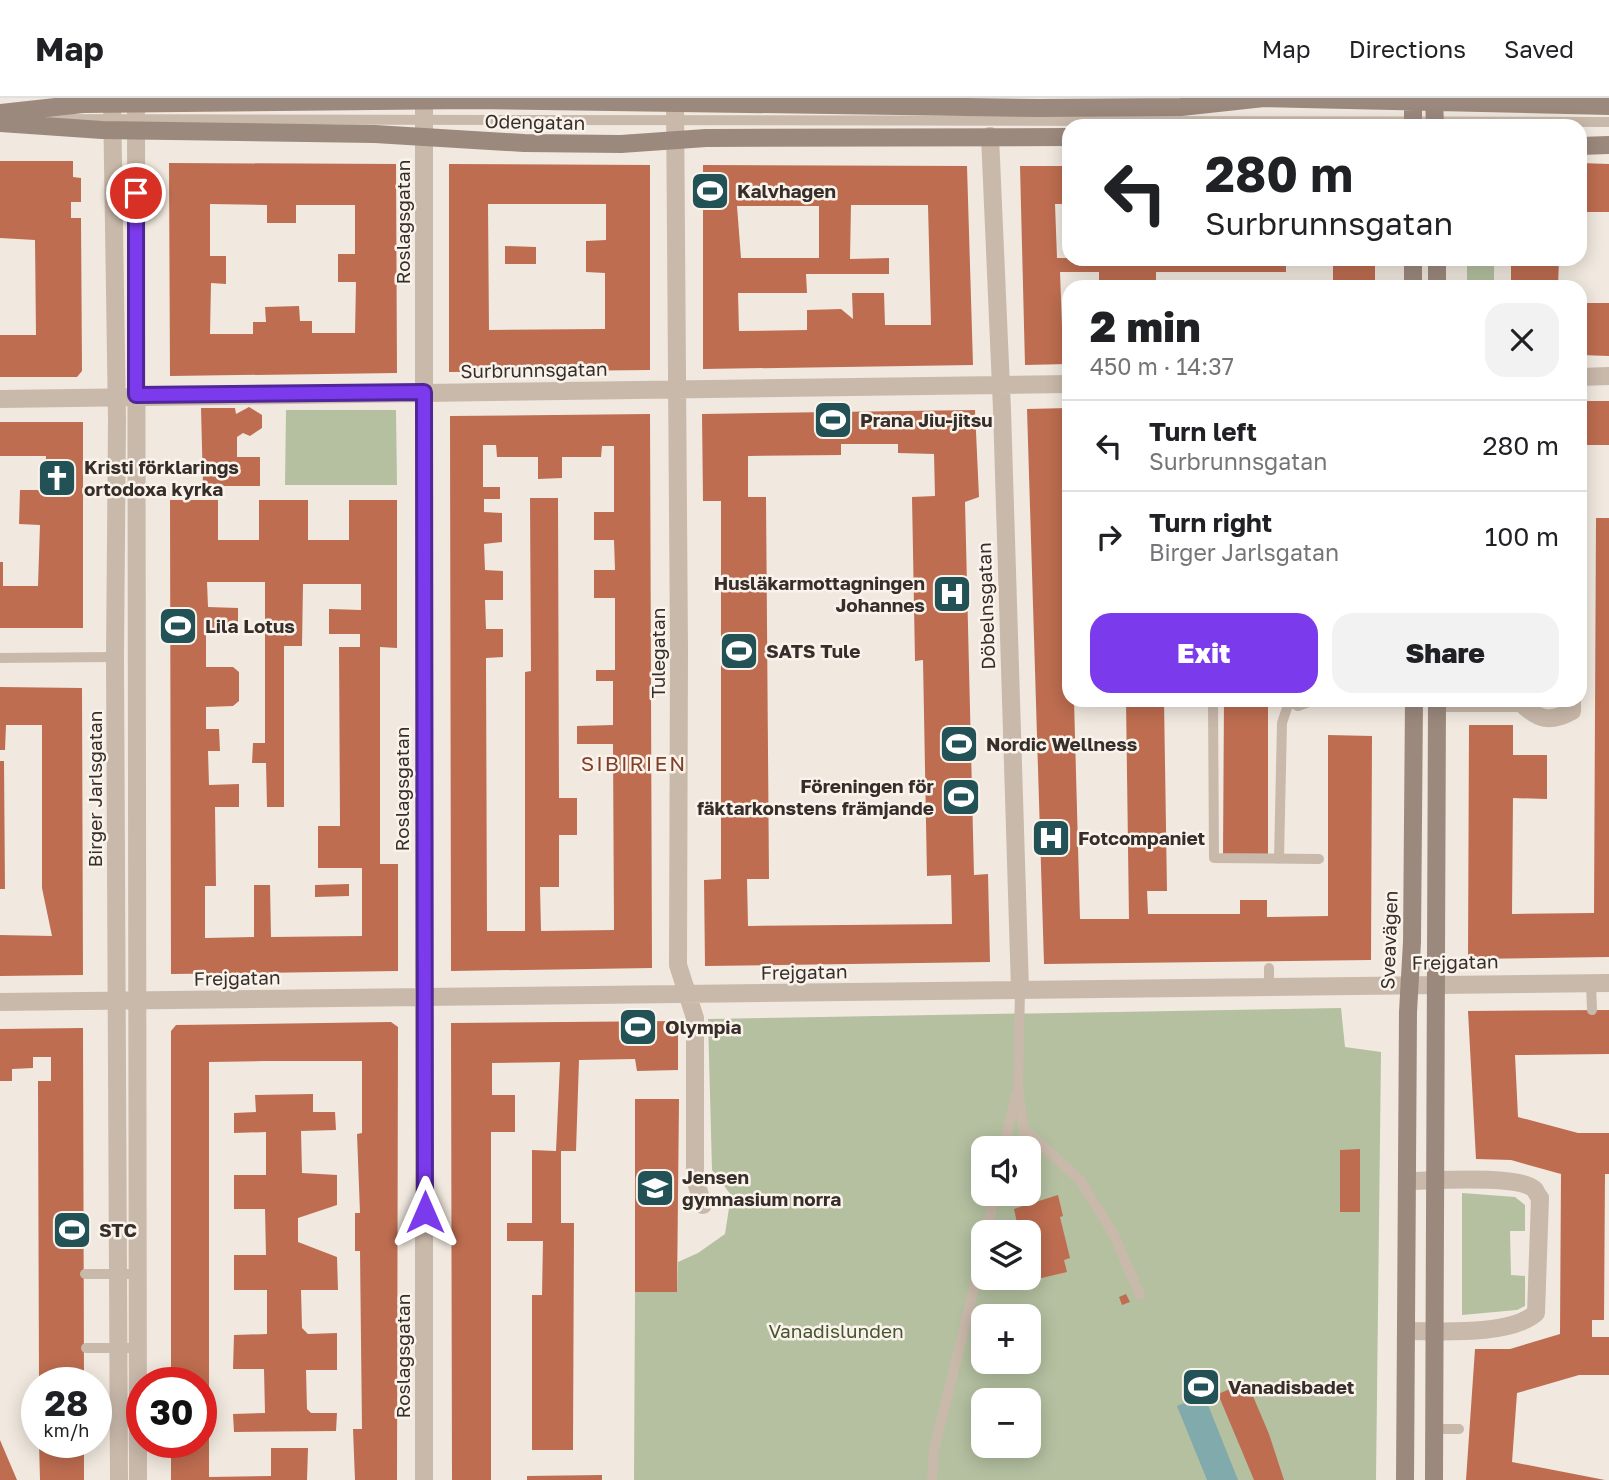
<!DOCTYPE html>
<meta charset="utf-8">
<style>
:root{--surface:#fff;--page:#f2f2f2;--text:#202124;--muted:#757577;--line:#e0e0e0;--accent:#7c3aed}
body{margin:0;font-family:"Golos Text",sans-serif;background:var(--page);color:var(--text);height:100vh;display:flex;flex-direction:column;font-size:26px;white-space:nowrap}
*{box-sizing:border-box;margin:0}
p{font-size:23px;color:var(--muted)}
.icon{flex:none;width:38px;height:38px;fill:none;stroke:currentColor;stroke-width:2;stroke-linecap:round;stroke-linejoin:round}
.map{position:relative;flex:1;overflow:hidden}
.side{position:absolute;left:1062px;top:182px;width:525px;height:427px;display:flex;flex-direction:column;background:var(--surface);border-radius:21px;box-shadow:0 4px 18px #0003}
.side>*{flex:none}
.hud{position:absolute;left:1062px;top:21px;width:525px;height:147px;border-radius:21px;box-shadow:0 4px 18px #0003;background:#fff;color:var(--text);overflow:hidden}
.fabs{position:absolute;left:971px;top:1038px;display:grid;gap:14px}
.fabs a{display:grid;place-items:center;width:70px;height:70px;border-radius:14px;background:var(--surface);box-shadow:0 4px 18px #0003;font-size:35px}
.speed{position:absolute;left:21px;top:1269px;display:flex;gap:14px;font-size:35px;font-weight:700;text-align:center}
.speed>*{display:grid;place-content:center;width:91px;height:91px;border-radius:50%;background:var(--surface);box-shadow:0 4px 18px #0003;line-height:1}
.speed small{font-size:18px;font-weight:400}
.speed .limit{border:10px solid #d22;background:#fff;color:#111}
.pin{position:absolute;display:grid;place-items:center;width:60px;height:60px;color:#fff;margin:-30px;border:4px solid #fff;border-radius:50%;box-shadow:0 2px 7px #0007}
.me{position:absolute;width:77px;margin:-38px;rotate:0deg;stroke-linejoin:round;filter:drop-shadow(0 0 5px #0008)}
.turn{display:flex;align-items:center;gap:24px;height:147px;padding:0 28px;font-size:32px}
.turn .icon{width:91px;height:91px;stroke-width:2.5}
.turn b{display:block;font-size:49px;line-height:60px}
.round{display:grid;place-items:center;flex:none;width:74px;height:74px;border-radius:21px;background:var(--page)}
.headline{display:flex;align-items:center;justify-content:space-between;height:119px;padding:0 28px}
h1{font-size:42px;font-weight:800;line-height:52px}
.button{display:flex;gap:14px;margin-top:auto;padding:14px 28px}
.button a{flex:1;height:80px;border-radius:21px;background:var(--accent);color:#fff;font-size:28px;font-weight:800;line-height:80px;text-align:center}
.button a+a{background:var(--page);color:var(--text)}
ul{padding:0;list-style:none}
li{display:flex;align-items:center;gap:21px;height:91px;padding:0 28px;border-top:2px solid var(--line)}
li div{flex:1}
li b{display:block;font-size:26px}
li em{font-style:normal}
header{display:flex;align-items:center;gap:42px;box-sizing:border-box;height:98px;padding:0 35px;background:var(--surface);border-bottom:2px solid var(--line)}
header strong{font-size:33px}
nav{display:flex;gap:38px;margin-inline-start:auto;font-size:24px}
.map>svg:first-child{display:block}
.green{fill:#b4c0a0;fill-rule:evenodd}
.water{fill:#80aaac}
.building{fill:#be6d50;fill-rule:evenodd}
.lines{fill:none;stroke-linecap:round;stroke-linejoin:round}
.service{stroke:#c9b9ab;stroke-width:10}
.minor{stroke:#c9b9ab;stroke-width:18}
.tertiary{stroke:#c9b9ab;stroke-width:18}
.secondary{stroke:#9c897d;stroke-width:18}
.route-casing{stroke:#51269a;stroke-width:18}
.route{stroke:#7c3aed;stroke-width:12}
.labels{text-anchor:middle;stroke-width:5;stroke-linejoin:round;paint-order:stroke}
.street-label{font-size:19px;fill:#372e2a;stroke:#f9f3eb}
.poi-label{font-size:19px;font-weight:bold;fill:#372e2a;stroke:#f9f3eb;text-anchor:start}
.park-label{font-size:19px;fill:#46542f;stroke:#f9f3eb}
.neighbourhood-label{font-size:21px;letter-spacing:2px;fill:#813f28;stroke:#f9f3eb}
</style>
<header>
<strong>Map</strong>
<nav><a>Map</a><a>Directions</a><a>Saved</a></nav>
</header>
<div class="map">
<svg width="1609" height="1382" viewBox="0 0 1609 1382">
<rect width="100%" height="100%" fill="#f1e9df"/>
<path class="green" d="M1467,161H1494V189H1467Z
M286,312H396L397,387H285Z
M1341,910L1345,949L1381,954L1376,1382H634L635,1194L677,1193L678,1164L698,1155L725,1136L731,1097L712,1072L708,921ZM984,1050H1029V1096H984ZM984,1134H1029V1180H984ZM984,1218H1029V1264H984ZM984,1302H1029V1348H984Z
M1462,1095L1515,1099L1525,1107V1133H1510L1511,1177L1525,1178V1208L1517,1212L1462,1217Z"/>
<path class="water" d="M1204,1297L1238,1382H1207L1177,1308Z"/>
<path class="building" d="M0,63H73V79L81,80V104H71V120H81L82,273L77,279H0V237H36L35,142L0,140Z
M169,65L396,66L397,275L170,278ZM210,106L267,107V125H296V107H355V156H338V184H356L355,235H312V223H300L299,208L265,209L266,224H253V236H210L211,185L226,186V158H210Z
M1580,65L1609,66V114H1580Z
M449,66L650,67V272L449,274ZM488,106H606V142L586,143V174L605,175V231L489,232Z
M703,67L967,68L973,267L703,271ZM851,107H928L931,227H885L884,195H852L853,221L841,211L807,212V232L739,233L738,195H807L806,176H889V160L850,161ZM737,108H819V160H741Z
M1020,68H1069V106H1055L1057,160L1286,161V174H1156V189H1099V174H1060L1062,228H1069V266L1025,267Z
M505,148L536,149V166H505Z
M1333,161H1375V189H1333Z
M1511,161H1559L1558,189H1511Z
M1580,205H1609V258L1580,257Z
M1580,303H1609V347H1580Z
M249,309L262,317V330L250,338L243,335L237,339V359H260V388H203L201,310H235L236,316Z
M1069,310V602H1074L1080,821H1129L1126,602H1164L1167,793H1147L1148,816H1240V802H1267V819L1328,818V637L1372,638L1371,862L1044,866L1027,311Z
M975,312L979,399L965,404L974,777L988,776L990,864L705,868L704,782L721,781V403H703L702,316ZM841,346H898V355L934,356L935,398L912,399L915,563L923,562L927,778L951,777L952,826L748,828L747,781H769L766,399H748V358L841,357Z
M650,316L652,870L451,873L450,318ZM483,347H496L497,359H538V381L562,380V359H601L602,348H614V414H594V442H614L615,472H594V500H615V572H596V583H613V627L577,628V646H613L614,832L541,833L540,789H559V737H577V700H559L558,400H530L531,573L525,574V833H487L486,560L503,559V531H486L485,502H503V473L485,472L484,446L502,444V415L484,414V401H500V389H483Z
M0,324H83V530H0V464H3V488H38L40,427L19,426L20,392H45L46,358H0Z
M170,402H218V442H259V402H308V442H349V402H397V550L380,549V766H398V873L171,876ZM207,484H265V645H253L252,665H266L267,709H284V548H302L303,486H361V512L329,511V536H360V549H339L340,728H318V770H362V838L271,839L270,787H254V839L205,840V788H216L215,709H239V686L209,687L208,653H220L219,631H206V609L233,608L239,603V574L233,569H206V533L238,534V510L208,509Z
M1596,420H1609V859L1468,861L1469,627H1513V657H1547V701L1513,700L1512,816L1594,815Z
M0,589L82,590L83,877L0,878V837L52,838L42,790V627H6L5,652H0Z
M1224,602H1268V757L1223,758Z
M0,663H4L5,791H0Z
M349,786V798L315,799V787Z
M1609,912V956L1515,957L1518,1019L1578,1035H1609V1076H1605L1604,1222H1592V1239H1609V1277H1579L1517,1295L1512,1364L1605,1382H1466L1475,1251H1510L1560,1236L1561,1076L1511,1062L1476,1061L1468,913Z
M678,923V972L637,973L635,961L579,962L576,1053H561V1125H574L573,1352H532V1197H542L543,1143H507V1125H532V1052L556,1053L560,964L492,965V997H515V1034H491V1382H452L451,925Z
M391,924L398,929L397,1382H355L353,1331H362L360,1153H355V1115H360L357,1036L362,1035V963H264L209,964V1379L271,1378V1350H308L307,1382H171V1344H201V1284H171V933L176,927Z
M83,930L84,1284H39L38,983H51V959H33V970L12,971V983H0V931Z
M313,996V1014H335L336,1032L301,1033L302,1075L337,1077V1107L298,1120V1144L337,1159L338,1192H301L302,1230L308,1236L337,1235V1272H306L307,1311L311,1315H337L336,1333L234,1334L233,1316L265,1315L264,1271H233L234,1237L267,1236V1192H234V1157H266L265,1111H234V1077H266V1034L234,1035V1015L256,1014L255,997Z
M635,1001H679L677,1194H635Z
M1360,1051V1114H1340V1052Z
M1058,1097L1063,1118L1060,1119L1070,1160L1064,1162L1067,1174L999,1190L997,1180H1029V1134H1019L1014,1111Z
M1126,1196L1130,1204L1122,1207L1119,1199Z
M1247,1284L1269,1336L1284,1382H1254L1218,1296Z
M0,1342L17,1382H0Z
M39,1344H84V1382H40Z
M602,1377V1382H527V1378Z"/>
<g class="lines">
<path class="service" d="M52,21L1609,24
M0,560L115,559
M1213,602L1214,760L1319,761
M1287,602L1298,608L1314,602
M1279,761L1282,625L1289,604
M1269,870V888
M1591,885L1592,912
M1020,892L1018,989L1026,1050
M1024,1031L1080,1082L1114,1137L1140,1197
M1004,1050L1016,996
M987,1134L994,1096
M85,1176H136
M86,1250H136
M1434,1331H1459
M932,1382L934,1352L984,1150"/>
<path class="minor" d="M424,0V1382
M675,0L679,553L678,867L695,920V1081L703,1107
M990,38L1002,312L1020,892
M1580,279L1609,278
M0,301L1069,286
M1437,605H1521C1538,622 1550,625 1572,613V602
M0,904L1609,885
M1406,1233C1441,1233 1510,1238 1536,1215L1540,1100C1539,1100 1535,1091 1534,1091C1517,1076 1431,1083 1407,1083"/>
<path class="tertiary" d="M112,0L117,322L115,559L119,1382
M136,0L138,1382"/>
<path class="secondary" d="M1434,0L1435,28
M0,15L83,6L471,2L1038,10L1181,9L1264,0L1609,8
M0,25L102,32L375,36L524,45L621,46L706,40L1069,39
M1413,28V0
M1580,48L1609,47
M1413,161V189
M1437,189V161
M1405,1382L1408,914L1412,844L1414,602
M1434,1382L1437,602"/>
</g>
<g class="lines">
<g class="route-casing">
<path id="route" d="M136,95V297L424,294L425,1114"/>
</g>
<use href="#route" class="route"/>
</g>
<defs>
<g id="stadium-square" transform="scale(2.0125)"><rect x="-9" y="-9" width="18" height="18" rx="4" fill="#225156" stroke="#f9f3eb"/><path d="M0-5a6.5 5 0 1 0 0 10a6.5 5 0 1 0 0-10ZM-3.5-1.8h7v3.6h-7Z" fill="#fff"/></g>
<g id="church-square" transform="scale(2.0125)"><rect x="-9" y="-9" width="18" height="18" rx="4" fill="#225156" stroke="#f9f3eb"/><path d="M-1.2-6h2.4v3.5h3.3v2.4h-3.3V6h-2.4V-.1h-3.3v-2.4h3.3Z" fill="#fff"/></g>
<g id="hospital-square" transform="scale(2.0125)"><rect x="-9" y="-9" width="18" height="18" rx="4" fill="#225156" stroke="#f9f3eb"/><path d="M-5-5h3v3.5h4V-5h3V5h-3V1.5h-4V5h-3Z" fill="#fff"/></g>
<g id="school-square" transform="scale(2.0125)"><rect x="-9" y="-9" width="18" height="18" rx="4" fill="#225156" stroke="#f9f3eb"/><path d="M0-5L7-2L0 1L-7-2ZM-4 1L0 2.5L4 1V4Q0 6-4 4Z" fill="#fff"/></g>
</defs>
<g fill-rule="evenodd">
<use href="#stadium-square" x="710" y="93"/>
<use href="#stadium-square" x="833" y="322"/>
<use href="#church-square" x="57" y="380"/>
<use href="#hospital-square" x="952" y="496"/>
<use href="#stadium-square" x="178" y="528"/>
<use href="#stadium-square" x="739" y="553"/>
<use href="#stadium-square" x="959" y="646"/>
<use href="#stadium-square" x="961" y="699"/>
<use href="#hospital-square" x="1051" y="740"/>
<use href="#stadium-square" x="638" y="929"/>
<use href="#school-square" x="655" y="1090"/>
<use href="#stadium-square" x="72" y="1132"/>
<use href="#stadium-square" x="1201" y="1289"/>
</g>
<g class="labels">
<g class="street-label">
<text transform="translate(535 24) rotate(1)" y="7">Odengatan</text>
<text transform="translate(403 124) rotate(-90)" y="7">Roslagsgatan</text>
<text transform="translate(534 272) rotate(-1)" y="7">Surbrunnsgatan</text>
<text transform="translate(986 508) rotate(-92)" y="7">Döbelnsgatan</text>
<text transform="translate(658 555) rotate(-90)" y="7">Tulegatan</text>
<text transform="translate(95 691) rotate(-90)" y="7">Birger Jarlsgatan</text>
<text transform="translate(402 691) rotate(-90)" y="7">Roslagsgatan</text>
<text transform="translate(1389 842) rotate(-88)" y="7">Sveavägen</text>
<text transform="translate(1455 864) rotate(-1)" y="7">Frejgatan</text>
<text transform="translate(804 874) rotate(-1)" y="7">Frejgatan</text>
<text transform="translate(237 880) rotate(-1)" y="7">Frejgatan</text>
<text transform="translate(403 1258) rotate(-90)" y="7">Roslagsgatan</text>
</g>
<g class="poi-label">
<text x="737" y="100">Kalvhagen</text>
<text x="860" y="329">Prana Jiu-jitsu</text>
<text x="84" y="376">Kristi förklarings<tspan x="84" dy="22">ortodoxa kyrka</tspan></text>
<text x="925" y="492" text-anchor="end">Husläkarmottagningen<tspan x="925" dy="22">Johannes</tspan></text>
<text x="205" y="535">Lila Lotus</text>
<text x="766" y="560">SATS Tule</text>
<text x="986" y="653">Nordic Wellness</text>
<text x="934" y="695" text-anchor="end">Föreningen för<tspan x="934" dy="22">fäktarkonstens främjande</tspan></text>
<text x="1078" y="747">Fotcompaniet</text>
<text x="665" y="936">Olympia</text>
<text x="682" y="1086">Jensen<tspan x="682" dy="22">gymnasium norra</tspan></text>
<text x="99" y="1139">STC</text>
<text x="1228" y="1296">Vanadisbadet</text>
</g>
<g class="park-label">
<text x="836" y="1240">Vanadislunden</text>
</g>
<g class="neighbourhood-label">
<text x="634" y="673">SIBIRIEN</text>
</g>
</g>
</svg>
<div class="fabs">
<a><svg class="icon" aria-label="sound" viewBox="0 0 24 24"><path d="M4 9h4l5-4v14l-5-4H4zM17 9q2 3 0 6"/></svg></a>
<a><svg class="icon" aria-label="layers" viewBox="0 0 24 24"><path d="M12 4l9 5-9 5-9-5zM3 14l9 5 9-5"/></svg></a>
<a>+</a>
<a>−</a>
</div>
<div class="speed"><div>28<small>km/h</small></div><div class="limit">30</div></div>
<div class="pin" style="left:136px;top:95px;background:#d93025"><svg class="icon" aria-label="arrive" viewBox="0 0 24 24"><path d="M6 21V4h12l-3 4 3 4H6"/></svg></div>
<svg class="me" style="left:425px;top:1114px" viewBox="-20 -20 40 40"><path d="M0-17L14 15 0 8-14 15z" fill="#7c3aed" stroke="#fff" stroke-width="4"/></svg>
<div class="hud">
<div class="turn"><svg class="icon" aria-label="left" viewBox="0 0 24 24"><path d="M17 20v-9H6M10 6l-5 5 5 5"/></svg><div><b>280 m</b>Surbrunnsgatan</div></div>
</div>
<section class="side">
<div class="headline"><div><h1>2 min</h1><p>450 m · 14:37</p></div><a class="round"><svg class="icon" aria-label="close" viewBox="0 0 24 24"><path d="M6 6l12 12M18 6L6 18"/></svg></a></div>
<ul>
<li><svg class="icon" aria-label="left" viewBox="0 0 24 24"><path d="M17 20v-9H6M10 6l-5 5 5 5"/></svg><div><b>Turn left</b><p>Surbrunnsgatan</p></div><em>280 m</em></li>
<li><svg class="icon" aria-label="right" viewBox="0 0 24 24"><path d="M7 20v-9h11M14 6l5 5-5 5"/></svg><div><b>Turn right</b><p>Birger Jarlsgatan</p></div><em>100 m</em></li>
</ul>
<div class="button"><a>Exit</a><a>Share</a></div>
</section>
</div>
